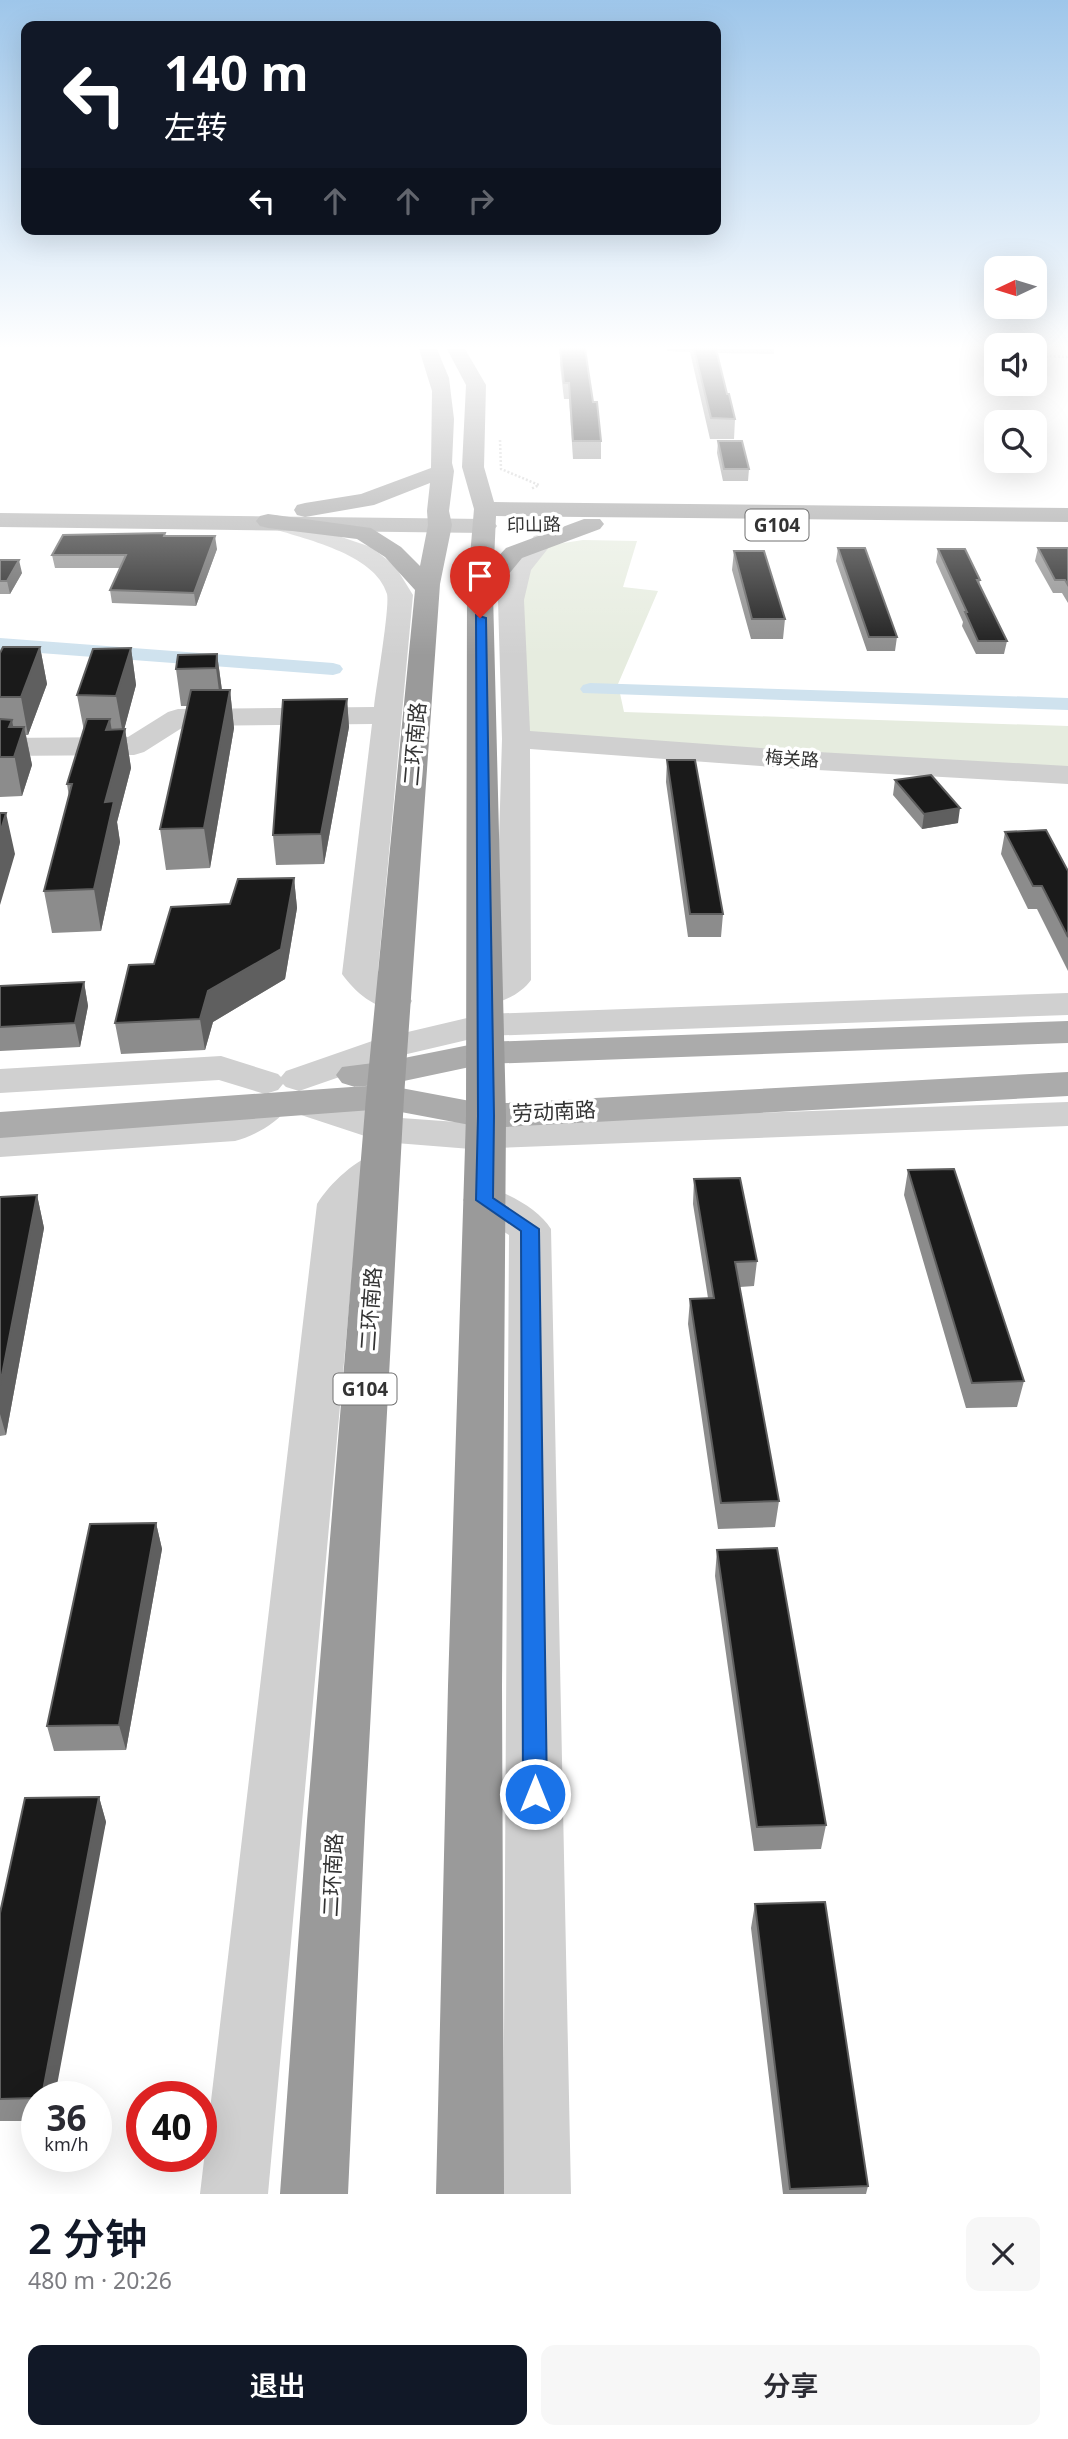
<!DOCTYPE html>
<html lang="zh">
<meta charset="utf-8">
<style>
:root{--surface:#fff;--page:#f7f7f7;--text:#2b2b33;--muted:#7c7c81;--accent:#111827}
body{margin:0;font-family:"Noto Sans","Noto Sans SC",sans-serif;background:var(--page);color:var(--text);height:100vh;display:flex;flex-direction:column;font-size:26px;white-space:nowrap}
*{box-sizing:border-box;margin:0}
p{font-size:23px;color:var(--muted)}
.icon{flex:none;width:38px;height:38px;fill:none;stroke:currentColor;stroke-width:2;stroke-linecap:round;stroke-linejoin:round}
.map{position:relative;height:2194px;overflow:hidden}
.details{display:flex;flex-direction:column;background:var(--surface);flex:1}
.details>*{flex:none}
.banner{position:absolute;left:21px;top:21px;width:700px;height:214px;border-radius:14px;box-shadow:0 7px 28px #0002;background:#111827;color:#fff;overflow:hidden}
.needle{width:46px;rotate:266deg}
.tools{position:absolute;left:984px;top:256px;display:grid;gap:14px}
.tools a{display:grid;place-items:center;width:63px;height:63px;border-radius:14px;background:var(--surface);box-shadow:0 7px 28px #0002;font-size:35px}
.speed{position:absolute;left:21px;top:2081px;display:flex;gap:14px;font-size:35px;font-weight:700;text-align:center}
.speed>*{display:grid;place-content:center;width:91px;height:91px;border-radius:50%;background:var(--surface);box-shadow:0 7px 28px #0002;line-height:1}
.speed small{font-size:18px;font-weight:400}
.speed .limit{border:10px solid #d22;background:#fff;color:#111}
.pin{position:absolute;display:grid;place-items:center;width:60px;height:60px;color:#fff;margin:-72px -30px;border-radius:50% 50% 50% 0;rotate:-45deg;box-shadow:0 0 7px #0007}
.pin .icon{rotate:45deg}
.me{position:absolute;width:77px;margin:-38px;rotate:0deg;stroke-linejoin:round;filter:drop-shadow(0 0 5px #0008)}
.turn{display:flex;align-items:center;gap:24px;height:147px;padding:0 28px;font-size:32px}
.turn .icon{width:91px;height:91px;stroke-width:2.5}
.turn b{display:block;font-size:49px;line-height:60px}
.lanes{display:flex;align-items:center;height:66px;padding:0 28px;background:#0003;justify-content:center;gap:35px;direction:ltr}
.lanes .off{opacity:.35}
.round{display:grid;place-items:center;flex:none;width:74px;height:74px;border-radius:14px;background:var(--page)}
.head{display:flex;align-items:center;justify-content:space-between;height:119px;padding:0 28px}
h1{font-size:42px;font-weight:600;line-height:52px;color:var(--accent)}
.action{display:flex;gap:14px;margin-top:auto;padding:14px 28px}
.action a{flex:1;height:80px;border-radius:14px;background:var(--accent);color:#fff;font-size:28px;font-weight:600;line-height:80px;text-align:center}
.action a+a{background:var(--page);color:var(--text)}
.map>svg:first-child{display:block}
.green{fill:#e6ecdf}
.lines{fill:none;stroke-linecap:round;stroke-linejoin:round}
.canal{fill:#cfe2ee;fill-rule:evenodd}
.path{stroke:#cdcdcd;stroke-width:2.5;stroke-dasharray:2 2;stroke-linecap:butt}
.minor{fill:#d0d0d0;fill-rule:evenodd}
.major{fill:#ababab;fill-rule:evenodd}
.highway{fill:#9a9a9a;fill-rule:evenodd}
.wall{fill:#8c8c8c}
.shaded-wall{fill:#5f5f5f}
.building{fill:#1a1a1a;stroke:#5f5f5f;stroke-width:2}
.route{fill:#1a73e8;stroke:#114b97;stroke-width:2}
.labels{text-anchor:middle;stroke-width:7;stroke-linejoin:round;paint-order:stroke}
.far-street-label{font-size:18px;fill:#333;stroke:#fff}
.shield{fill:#fff;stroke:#707070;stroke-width:2}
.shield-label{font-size:19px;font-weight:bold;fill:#333}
.street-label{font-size:21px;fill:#333;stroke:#fff}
</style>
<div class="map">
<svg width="1068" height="2194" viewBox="0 0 1068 2194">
<rect width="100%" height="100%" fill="#fff"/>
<path class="green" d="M583,540L637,541L623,587L658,591L618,684L624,712L1068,726V775L516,739L519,569L538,547Z"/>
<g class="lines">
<path class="canal" d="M0,638L333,663L340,665L343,669L340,673L333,675L0,650Z
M590,683L1068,698V710L583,693L580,689L583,685Z"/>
<path class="path" d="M990,349L992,355H996
M1034,356L1068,357
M500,440L501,469L539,485L531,489"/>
<path class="minor" d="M276,515L371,547L395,566L413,595L378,971L407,993L412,1001L407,1009C382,1015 356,994 342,974L372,724L185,726L144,752L134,755L0,756V738L128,737L168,712L178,709L374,707C376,688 390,607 387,594C375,553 303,539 268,527L264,522L268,517Z
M542,534L550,536L554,541L531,570L524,600L530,731L800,751L1068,766V784L800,769L530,749L531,980C519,997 492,1008 472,1003L467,995L472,987L495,975L502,739L498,600L507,569L534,536Z
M1068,993V1015L484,1036L403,1055L299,1091L286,1087L283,1084L278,1090L265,1094L219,1080L0,1093V1069L221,1056L278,1074L281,1077L286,1071L378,1039L484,1014Z
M306,1091L387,1117L471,1123L1068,1102V1126L471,1149L383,1142L292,1112L289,1106C278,1123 254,1136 235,1141L0,1157V1131L226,1116C245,1103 260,1090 284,1096L287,1102L292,1094Z
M380,1152L394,1156L400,1165L394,1174L358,1209L268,2194H200L317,1204C330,1183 357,1158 380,1152Z
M484,1186C507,1192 539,1209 551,1229L571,2194H503L509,1235L469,1210L463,1200L469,1190Z"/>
<path class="major" d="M0,513L485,519L493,521L497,526L493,531L485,533L0,527Z
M1068,1021V1043L484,1064L385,1085L486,1104L1068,1072V1096L486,1128L385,1109L0,1138V1112L379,1085L355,1087L342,1083L336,1075L342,1067L389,1061L484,1042Z"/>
<path class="highway" d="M419,349H437L449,378L454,419L452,463L454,471L449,511L452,525L440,584L404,1097L365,1821L348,2194H280L307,1821L366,1097L415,590L385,557L357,539L268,528L260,526L256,521L260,516L268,514L371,528L401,547L420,566L428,525L427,511L430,483L374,505L305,517L297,515L294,510L297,505L305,503L361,494L431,468L432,391Z
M447,349H465L486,385L484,467L494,502L1068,508V522L496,516L494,561L506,548L584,519H600L604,524L600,529L522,558L493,593L506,1116L502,1686L504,2194H436L448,1686L466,1116L467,592L474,509L462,467L466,385Z"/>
</g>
<path class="wall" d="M560,349L593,402L601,441V459H573L569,399H564L560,365Z
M667,349H774V354L717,353L727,394L735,419L734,439H710L690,352L667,351Z
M718,441L749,469L748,481H723L717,453Z
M165,536L217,549L196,606L112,603L110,590L120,568H55L52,555Z
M838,548L897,637L895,651H867L836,561Z
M1038,548H1068V603L1062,593H1053L1035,561Z
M938,549L980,580L979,586L1007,641L1004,654H976L962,626L963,622L936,562Z
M734,551L785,619L783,639H751L732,570Z
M0,560L22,573L10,594H0Z
M40,647L47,684L28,735H26L32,765L22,796L0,797V653Z
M131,648L136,685L124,729H125L131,768L117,822L120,842L101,931L52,933L44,891L69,797L67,784L84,731L77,695Z
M217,654L222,690H230L234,728L210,868L166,870L160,829L187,706H181L176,669Z
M347,699L349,727L324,864L276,865L273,835Z
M667,760L723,914L721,937H688L666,782Z
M895,780L958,823L922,829L893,795Z
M1005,832L1068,871V971L1037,909H1028L1001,854Z
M294,878L297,908L285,979L213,1022L205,1050L121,1054L115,1023L154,964L230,904Z
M84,982L88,1006L80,1047L0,1051V986Z
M908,1170L1024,1381L1017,1407L966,1408L904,1195Z
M694,1179L757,1261L754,1286L740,1287L779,1501L775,1527L718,1529L688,1324L690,1299L708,1298L693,1204Z
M37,1195L44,1228L6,1435L0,1436V1197Z
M156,1523L162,1549L126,1750L54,1751L47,1726Z
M717,1550L826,1825L821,1849L754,1851L715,1576Z
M99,1797L106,1822L37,2096V2121H0V1913Z
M755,1904L868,2186L866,2194H783L751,1928Z"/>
<path class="shaded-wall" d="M215,536L217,549L196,606L194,593Z
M19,560L22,573L10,594L7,581Z
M40,647L47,684L28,735L21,697Z
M131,648L136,685L123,734L116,696Z
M217,654L222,691L221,706L216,668Z
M230,690L234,728L210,868L204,828Z
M347,699L349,727L324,864L321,834Z
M110,719L116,758L106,730Z
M12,720L17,747L24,727L32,765L22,796L9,727Z
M125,729L131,768L117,822L120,842L101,931L94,889L105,802Z
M960,808L958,823L922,829L924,814Z
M6,813L15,854L0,905V833Z
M294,878L297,908L285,979L213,1022L205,1050L200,1019L208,991Z
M84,982L88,1006L80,1047L75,1023Z
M37,1195L44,1228L6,1435L0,1414V1385Z
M156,1523L162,1549L126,1750L119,1725Z
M99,1797L106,1822L55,2096H42Z"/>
<path class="building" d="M560,349H585L593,402H597L601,441H573L569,383H564Z
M694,349H716L727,394H729L735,419L711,418Z
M718,441H742L749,469H724Z
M165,533L164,536H215L194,593L110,590L126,555H52L63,535Z
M838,548H865L897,637H869Z
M1038,548H1068V585L1065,580H1055Z
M938,549H965L980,580H977L1007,641H978L965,612H967Z
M734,551H764L785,619H752Z
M0,560H19L7,581H0Z
M3,647H40L21,697H0V653Z
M131,648L116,696L77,695L93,649Z
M217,654L216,668L176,669L178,655Z
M191,690H230L204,828L160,829Z
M347,699L321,834L273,835L283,700Z
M0,719L12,720L9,727H24L14,757H0Z
M87,719H110L106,730L125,729L105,802L114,801L94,889L44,891L72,784H67Z
M667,760H695L723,914H690Z
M931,775L960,808L924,814L895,780Z
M0,813H6L0,833Z
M1046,830L1068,871V937L1042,886H1033L1005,832Z
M294,878L281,949L208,991L200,1019L115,1023L129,965L154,964L171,907L230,904L238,879Z
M84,982L75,1023L0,1027V986Z
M954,1169L1024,1381L972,1383L908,1170Z
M740,1178L757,1261L735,1262L779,1501L721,1503L690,1299L714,1298L694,1179Z
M37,1195L0,1385V1197Z
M156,1523L119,1725L47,1726L90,1524Z
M777,1548L826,1825L757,1827L717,1550Z
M99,1797L42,2096H37V2098L0,2099V1913L25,1798Z
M825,1902L868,2186L790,2189L755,1904Z"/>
<linearGradient id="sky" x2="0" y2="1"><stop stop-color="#9ec6ea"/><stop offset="0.53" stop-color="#fff"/><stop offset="1" stop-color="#fff" stop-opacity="0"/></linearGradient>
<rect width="1068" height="656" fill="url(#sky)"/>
<path class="route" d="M476,615L486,618L494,1116L493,1198L539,1229L547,1794L543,1802L535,1805L527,1802L523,1794L521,1231L476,1200L478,1116Z"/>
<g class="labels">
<g class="far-street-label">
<text transform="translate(534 525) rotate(-1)" y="6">印山路</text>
<text transform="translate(792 759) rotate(4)" y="6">梅关路</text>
</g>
<g class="shield">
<rect x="745.5" y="509.5" width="63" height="31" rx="5"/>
<rect x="333.5" y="1373.5" width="63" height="31" rx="5"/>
</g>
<g class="shield-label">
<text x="777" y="532">G104</text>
<text x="365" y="1396">G104</text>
</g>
<g class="street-label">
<text transform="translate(415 744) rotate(-85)" y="7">二环南路</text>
<text transform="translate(554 1112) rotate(-3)" y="7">劳动南路</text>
<text transform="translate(371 1309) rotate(-86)" y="7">二环南路</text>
<text transform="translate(333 1875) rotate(-87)" y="7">二环南路</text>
</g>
</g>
</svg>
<div class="tools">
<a><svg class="needle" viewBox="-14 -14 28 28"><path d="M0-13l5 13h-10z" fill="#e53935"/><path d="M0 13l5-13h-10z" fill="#7c7c81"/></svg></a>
<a><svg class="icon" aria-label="sound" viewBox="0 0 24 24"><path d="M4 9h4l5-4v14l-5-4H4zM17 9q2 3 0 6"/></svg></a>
<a><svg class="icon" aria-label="search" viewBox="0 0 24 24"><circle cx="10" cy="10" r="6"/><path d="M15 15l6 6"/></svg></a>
</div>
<div class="speed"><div>36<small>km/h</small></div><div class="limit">40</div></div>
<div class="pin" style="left:480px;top:618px;background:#d93025"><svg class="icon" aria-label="arrive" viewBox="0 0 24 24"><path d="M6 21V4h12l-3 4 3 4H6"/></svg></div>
<svg class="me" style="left:535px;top:1794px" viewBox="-20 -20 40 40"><circle r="17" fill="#1a73e8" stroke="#fff" stroke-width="3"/><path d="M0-11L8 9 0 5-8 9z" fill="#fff"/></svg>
<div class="banner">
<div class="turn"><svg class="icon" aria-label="left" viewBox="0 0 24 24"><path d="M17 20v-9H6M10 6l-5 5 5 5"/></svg><div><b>140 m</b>左转</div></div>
<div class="lanes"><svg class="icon" aria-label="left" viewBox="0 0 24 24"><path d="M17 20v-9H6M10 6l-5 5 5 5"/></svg><svg class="icon off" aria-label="ahead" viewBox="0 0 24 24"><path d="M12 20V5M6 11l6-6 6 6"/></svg><svg class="icon off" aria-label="ahead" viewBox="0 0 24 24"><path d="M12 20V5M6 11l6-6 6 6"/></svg><svg class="icon off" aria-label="right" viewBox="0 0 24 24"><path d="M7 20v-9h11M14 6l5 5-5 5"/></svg></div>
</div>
</div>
<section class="details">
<div class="head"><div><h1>2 分钟</h1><p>480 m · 20:26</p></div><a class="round"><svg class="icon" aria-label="close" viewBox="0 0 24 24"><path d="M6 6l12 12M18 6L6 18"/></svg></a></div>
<div class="action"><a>退出</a><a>分享</a></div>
</section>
